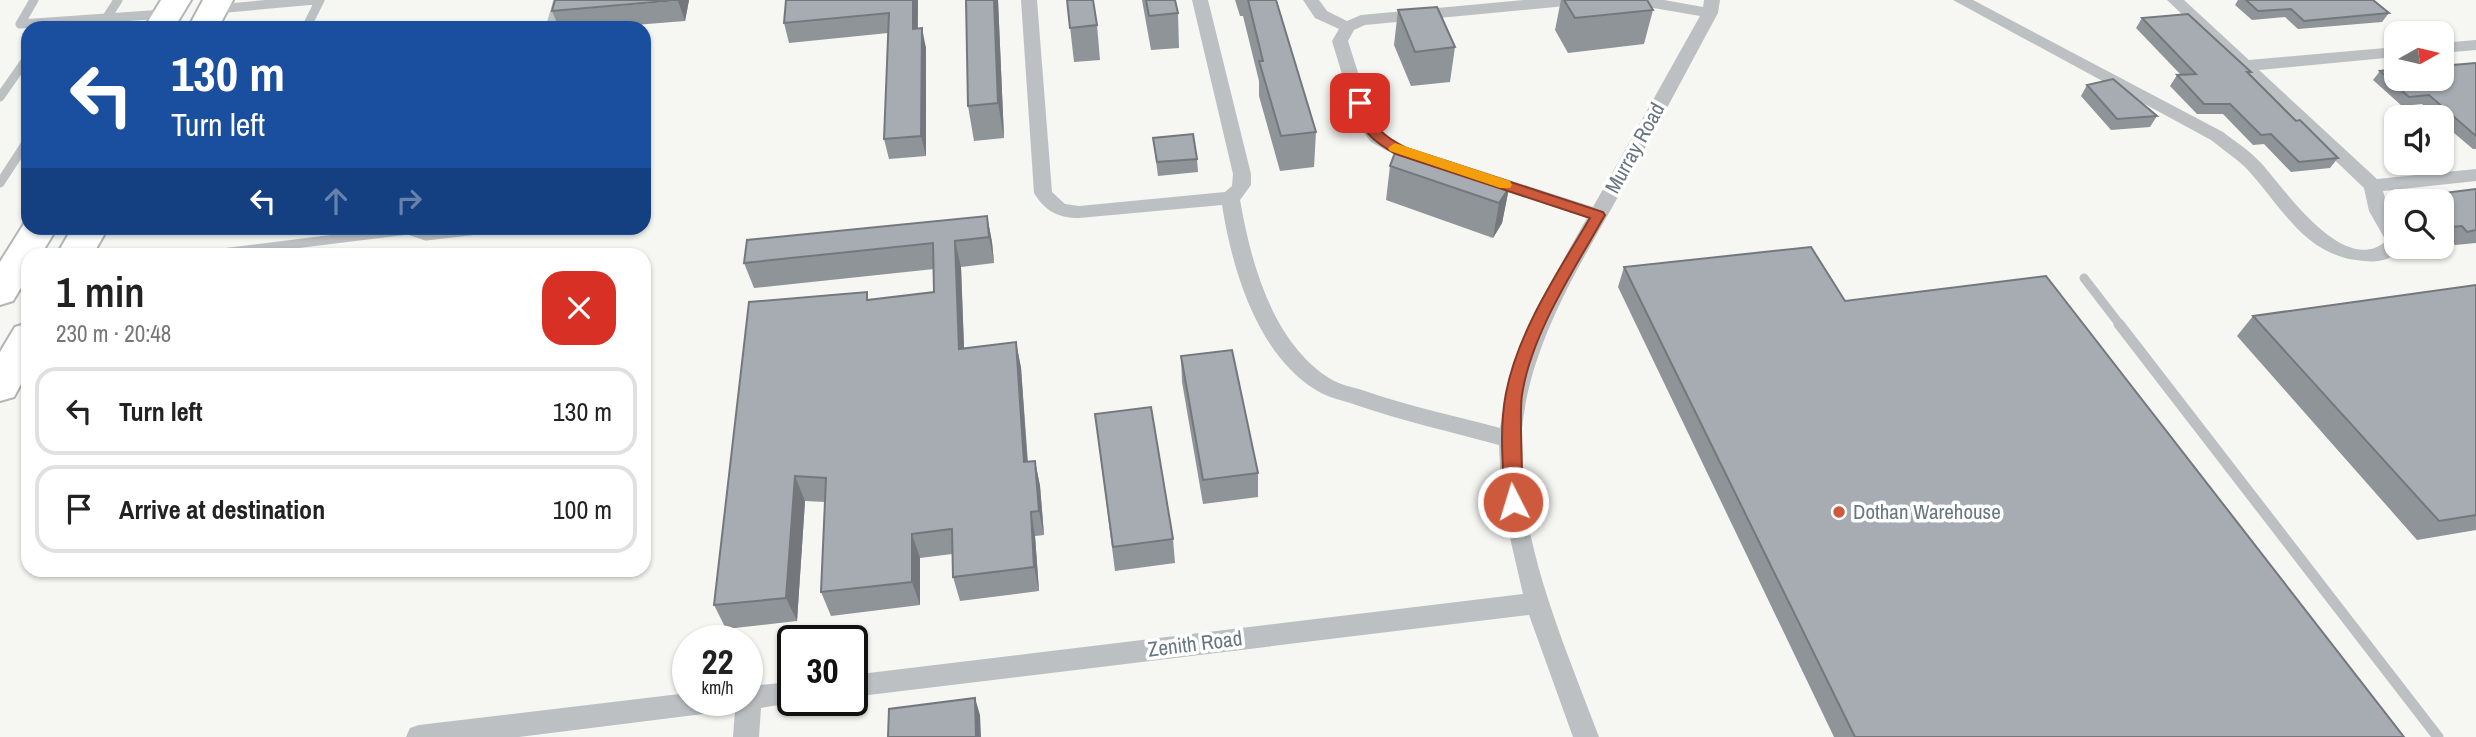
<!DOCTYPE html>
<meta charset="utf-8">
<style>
:root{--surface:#fff;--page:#f6f6f6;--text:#222;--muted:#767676;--line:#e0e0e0}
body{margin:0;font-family:"Archivo Narrow",sans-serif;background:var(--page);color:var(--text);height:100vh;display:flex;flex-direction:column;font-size:26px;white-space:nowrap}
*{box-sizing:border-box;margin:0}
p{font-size:23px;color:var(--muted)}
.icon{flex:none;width:38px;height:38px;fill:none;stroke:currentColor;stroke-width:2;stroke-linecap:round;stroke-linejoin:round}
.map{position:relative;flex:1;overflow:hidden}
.drawer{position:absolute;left:21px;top:248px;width:630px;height:329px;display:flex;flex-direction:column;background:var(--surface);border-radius:21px;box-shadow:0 2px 5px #0004}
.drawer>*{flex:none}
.top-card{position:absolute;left:21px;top:21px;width:630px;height:214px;border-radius:21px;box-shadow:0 2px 5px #0004;background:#1a4fa0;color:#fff;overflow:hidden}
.needle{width:46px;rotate:82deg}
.fabs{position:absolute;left:2384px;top:21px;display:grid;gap:14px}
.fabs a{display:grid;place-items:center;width:70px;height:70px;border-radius:14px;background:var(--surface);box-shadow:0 2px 5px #0004;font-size:35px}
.speed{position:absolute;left:672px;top:625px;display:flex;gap:14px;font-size:35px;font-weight:700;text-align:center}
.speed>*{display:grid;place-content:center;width:91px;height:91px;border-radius:50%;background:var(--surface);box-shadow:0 2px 5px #0004;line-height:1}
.speed small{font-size:18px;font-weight:400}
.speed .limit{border:4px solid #111;border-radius:10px;background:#fff;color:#111}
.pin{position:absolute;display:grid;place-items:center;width:60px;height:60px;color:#fff;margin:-30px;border-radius:14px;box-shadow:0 4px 10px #0006}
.me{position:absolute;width:77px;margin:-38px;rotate:355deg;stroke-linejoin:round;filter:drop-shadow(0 0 5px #0008)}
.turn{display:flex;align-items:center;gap:24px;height:147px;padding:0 35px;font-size:32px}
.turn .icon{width:91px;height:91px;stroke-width:2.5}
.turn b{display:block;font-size:49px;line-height:60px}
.lanes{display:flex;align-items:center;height:66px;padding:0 35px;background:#0003;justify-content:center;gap:35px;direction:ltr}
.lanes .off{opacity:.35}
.round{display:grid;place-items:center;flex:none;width:74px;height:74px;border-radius:21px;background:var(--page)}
.overview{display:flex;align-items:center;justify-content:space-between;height:119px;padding:0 35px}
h1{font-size:42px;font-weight:600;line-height:52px}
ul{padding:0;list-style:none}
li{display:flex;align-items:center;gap:21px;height:88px;margin:0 14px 10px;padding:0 21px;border:4px solid var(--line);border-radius:21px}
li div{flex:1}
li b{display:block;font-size:26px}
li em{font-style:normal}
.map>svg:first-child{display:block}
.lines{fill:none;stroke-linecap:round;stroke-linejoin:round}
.highway-casing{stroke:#b2b5b8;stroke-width:4}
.lane-far1{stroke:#bcc0c2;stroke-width:9}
.lane{stroke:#bcc0c2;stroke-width:11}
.street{fill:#bcc0c2;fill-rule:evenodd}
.highway{fill:#fff;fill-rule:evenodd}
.wall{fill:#8f9498}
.shaded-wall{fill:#74787c}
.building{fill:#a6acb1;stroke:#74787c;stroke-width:2}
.route{fill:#cd5a3c;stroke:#853a27;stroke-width:2}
.slow{fill:#f59e0b}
.poi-dot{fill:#cd5a3c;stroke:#fff;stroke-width:2.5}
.labels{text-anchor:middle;stroke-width:7;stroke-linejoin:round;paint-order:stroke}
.street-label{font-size:21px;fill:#697780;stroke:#fff}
.poi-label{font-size:21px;fill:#697780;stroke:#fff;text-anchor:start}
</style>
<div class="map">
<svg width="2476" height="737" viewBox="0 0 2476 737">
<rect width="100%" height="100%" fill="#f6f6f3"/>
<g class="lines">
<g class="highway-casing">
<path id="highway" d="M161,0H191L174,28H144Z
M203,0H233L218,28H188Z
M27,219L28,228H57L40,256H28V276L13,301L0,305V262Z
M72,228H108L92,256H56Z
M28,323V371L14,397L0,401V352L15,327Z"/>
</g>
<path class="lane-far1" d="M34,0L20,24L164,14
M217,9L315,0
M100,28L118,0
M306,28L320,0
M550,28L558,0
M0,97L28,57
M0,183L28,140
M198,256L408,230L426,236L495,228
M2084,278L2121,326"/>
<path class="lane" d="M2119,324L2438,737"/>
<path class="street" d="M1021,0H1037L1052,192L1065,204L1079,206L1225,192L1232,186L1233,174L1192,0H1208L1251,174V185L1240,200C1251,263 1272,341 1329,378C1340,385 1353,387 1365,391C1409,406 1455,416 1500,428C1512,350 1548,286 1587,218L1395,155L1371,142L1357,124L1332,41L1339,29L1315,18L1303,0H1319L1327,11L1347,21L1361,15L1524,0H1584L1576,5L1365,25L1354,30L1348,41L1374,123L1383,134L1407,147L1593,207L1700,16L1636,5L1628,0H1664L1703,7L1704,0H1720L1718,13L1705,37C1675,93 1645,149 1614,204C1567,287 1516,370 1521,469C1527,562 1567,651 1599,737H1573L1529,615L852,697V675L1523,594L1502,503L1499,445C1451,432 1403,421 1356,405C1343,400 1328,398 1316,390C1257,354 1232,269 1222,205L1079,218C1058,218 1045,211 1034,193Z
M1953,0H1973L2223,132C2236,142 2250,151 2261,163C2284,188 2344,278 2386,241L2369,211L2364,188L2167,0H2184L2249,60L2396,47V57L2259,70L2377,179L2476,169V181L2383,191C2388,211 2396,226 2396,247H2403C2394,259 2379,263 2364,261C2304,257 2282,206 2245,167C2234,157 2222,149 2211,140Z
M2476,40V50L2441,53V43Z
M793,682V700L802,701L761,708L759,737H733L735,710L519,737H406L410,728L419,725L688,693V700H747V686Z"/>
<use href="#highway" class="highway"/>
</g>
<path class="wall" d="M689,0L685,21L597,28H559L552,11Z
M918,0V28L926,48V156L889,159L884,139L888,33L789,43L784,23Z
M998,0L1004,138L974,141L968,106Z
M1067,0L1097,25L1100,60L1074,62Z
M1142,0H1175L1178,13L1179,48L1151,50Z
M1235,0H1276L1316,132L1314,167L1280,171L1259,96V81L1243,16H1240Z
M1561,0H1647L1653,10L1644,44L1568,53L1555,30Z
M2238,0H2373L2389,13L2382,22L2298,29L2285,17L2252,20L2235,5Z
M1398,10L1455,47L1450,82L1411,86L1394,45Z
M2142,18L2251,72L2249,74L2296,121L2338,158L2330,168L2291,172L2264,144L2253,145L2223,114H2197L2170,86L2177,75H2181L2136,28Z
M2476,63V149H2473L2441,122V117H2436L2422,104L2402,106L2373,80L2380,71Z
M2087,85L2157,116L2150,127L2111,130L2081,96Z
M1153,138L1197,159L1198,172L1158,176Z
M1390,166L1509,188L1502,223L1493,238L1386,200Z
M2476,189V243L2455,245L2449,240L2441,241V201H2401L2404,198Z
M2396,207V221L2392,211Z
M987,216L992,242L994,263L961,267L964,348L1016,342L1021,368L1028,462L1035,461L1040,486L1044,535L1035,536L1039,591L960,601L953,577L952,554L920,558V605L831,616L821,592L825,502L805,501L797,621L726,629L714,605L869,300L934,292V269L754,288L744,263Z
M1624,267L1845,301L2404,737H1834L1618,287Z
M2476,285V530L2417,540L2237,336L2253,316Z
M1181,356L1258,473V497L1203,504L1182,382Z
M1095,414L1173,539L1175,563L1115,571Z"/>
<path class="shaded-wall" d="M678,0H689L685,21L678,1Z
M913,0H918L917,49L913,29Z
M994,0H998L1004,138L998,103Z
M922,28L926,48V156L921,136Z
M1509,188L1502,223L1493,238L1499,203Z
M987,216L992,242L994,263L989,237Z
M955,241L961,267L965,374L959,349Z
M1016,342L1021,368L1029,487L1024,462Z
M1035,461L1040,486L1044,535L1039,511Z
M795,476L805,501L797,621L786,598Z
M1031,512L1035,536L1039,591L1034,567Z
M912,534L920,558V605L912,582Z
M975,698L980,715L981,737H976Z"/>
<path class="building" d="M555,0H678L552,11Z
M786,0H913V29L922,28L921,136L884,139L889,13L784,23Z
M966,0H994L998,103L968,106Z
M1067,0H1093L1097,25L1070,28Z
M1146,0H1175L1178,13L1149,16Z
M1248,0H1276L1316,132L1281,136L1259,61H1263Z
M1564,0H1647L1653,10L1575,18Z
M2246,0H2373L2389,13L2304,21L2291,9L2258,11Z
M1437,7L1455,47L1415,52L1398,10Z
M2188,14L2251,72H2247L2296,121L2300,120L2338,158L2299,162L2271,134L2261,135L2230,104H2204L2177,75L2196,74L2142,18Z
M2476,63V136L2429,95L2409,97L2380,71L2396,69V79H2441V66Z
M2113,79L2157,116L2117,119L2087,85Z
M1193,134L1197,159L1157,162L1153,138Z
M1396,150L1509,188L1499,203L1390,166Z
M2476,189V230L2467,232L2462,226L2441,228V201H2405L2404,198Z
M987,216L989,237L955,241L959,349L1016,342L1024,462L1035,461L1039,511L1031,512L1034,567L953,577L952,529L912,534V582L821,592L826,478L795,476L786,598L714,605L749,302L867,292V300L934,292L933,243L744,263L747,240Z
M1811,247L1845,301L2046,276L2404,737H1855L1624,267Z
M379,251L378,256H333Z
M2476,285V515L2439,521L2253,316Z
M1232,350L1258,473L1203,480L1181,356Z
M1151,407L1173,539L1113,547L1095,414Z
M975,698L976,737H888L889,709Z"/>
<path class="route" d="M1360,99L1366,103C1374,128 1383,136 1406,148L1603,212L1605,215C1575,268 1531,334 1522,395C1518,418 1526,495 1519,507H1507L1505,502C1503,466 1499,429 1506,393C1518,331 1558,272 1590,218L1396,154C1372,141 1361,131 1353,103Z"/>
<path class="slow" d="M1395,143L1510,181L1512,185L1510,188H1500L1390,151L1388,148Z"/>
<circle class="poi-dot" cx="1839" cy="512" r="7"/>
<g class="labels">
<g class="street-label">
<text transform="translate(1635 148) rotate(-61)" y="7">Murray Road</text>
<text transform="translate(1195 644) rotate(-7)" y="7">Zenith Road</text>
</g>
<g class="poi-label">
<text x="1853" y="519">Dothan Warehouse</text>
</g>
</g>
</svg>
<div class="fabs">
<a><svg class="needle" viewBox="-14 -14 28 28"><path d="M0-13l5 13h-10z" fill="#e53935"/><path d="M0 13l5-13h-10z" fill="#767676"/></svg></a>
<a><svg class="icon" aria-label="sound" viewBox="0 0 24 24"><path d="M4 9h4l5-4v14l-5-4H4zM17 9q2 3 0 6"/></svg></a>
<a><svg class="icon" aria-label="search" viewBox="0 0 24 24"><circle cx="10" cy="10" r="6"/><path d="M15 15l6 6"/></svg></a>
</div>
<div class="speed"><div>22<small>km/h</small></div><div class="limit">30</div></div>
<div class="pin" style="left:1360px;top:103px;background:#d93025"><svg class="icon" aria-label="arrive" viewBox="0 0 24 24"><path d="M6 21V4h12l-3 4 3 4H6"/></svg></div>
<svg class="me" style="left:1513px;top:502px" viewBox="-20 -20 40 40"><circle r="17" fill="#cd5a3c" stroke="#fff" stroke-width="3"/><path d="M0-11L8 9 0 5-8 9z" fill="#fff"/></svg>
<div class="top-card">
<div class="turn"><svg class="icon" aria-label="left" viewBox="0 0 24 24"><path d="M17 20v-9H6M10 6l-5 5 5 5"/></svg><div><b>130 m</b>Turn left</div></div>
<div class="lanes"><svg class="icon" aria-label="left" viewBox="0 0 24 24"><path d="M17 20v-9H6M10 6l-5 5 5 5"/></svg><svg class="icon off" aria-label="ahead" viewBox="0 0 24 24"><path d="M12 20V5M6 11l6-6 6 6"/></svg><svg class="icon off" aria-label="right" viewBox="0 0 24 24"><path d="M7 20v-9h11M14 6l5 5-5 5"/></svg></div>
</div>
<section class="drawer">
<div class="overview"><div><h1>1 min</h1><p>230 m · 20:48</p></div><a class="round" style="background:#d93025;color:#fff"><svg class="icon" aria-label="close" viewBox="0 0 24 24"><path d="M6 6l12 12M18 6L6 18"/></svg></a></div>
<ul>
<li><svg class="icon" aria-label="left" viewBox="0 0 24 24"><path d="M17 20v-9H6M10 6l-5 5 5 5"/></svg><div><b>Turn left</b></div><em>130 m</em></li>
<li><svg class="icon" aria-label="arrive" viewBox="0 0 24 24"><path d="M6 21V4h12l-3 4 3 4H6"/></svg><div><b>Arrive at destination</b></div><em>100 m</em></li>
</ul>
</section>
</div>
